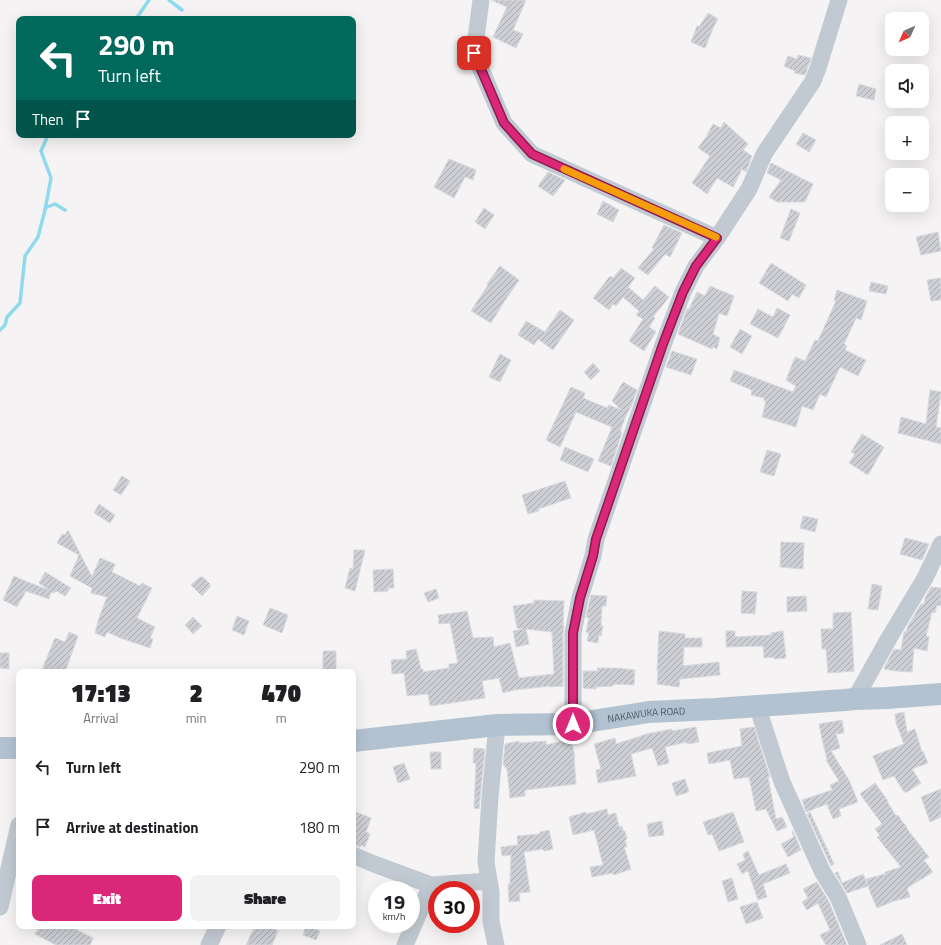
<!DOCTYPE html>
<meta charset="utf-8">
<style>
:root{--surface:#fff;--page:#f2f2f2;--text:#202124;--muted:#757577;--accent:#db2777}
body{margin:0;font-family:"Titillium Web",sans-serif;background:var(--page);color:var(--text);height:100vh;display:flex;flex-direction:column;font-size:15px;white-space:nowrap}
*{box-sizing:border-box;margin:0}
p{font-size:13px;color:var(--muted)}
.icon{flex:none;width:22px;height:22px;fill:none;stroke:currentColor;stroke-width:2;stroke-linecap:round;stroke-linejoin:round}
.map{position:relative;flex:1;overflow:hidden}
.side{position:absolute;left:16px;top:669px;width:340px;height:260px;display:flex;flex-direction:column;background:var(--surface);border-radius:8px;box-shadow:0 4px 16px #0002}
.side>*{flex:none}
.hud{position:absolute;left:16px;top:16px;width:340px;height:122px;border-radius:8px;box-shadow:0 4px 16px #0002;background:#00695c;color:#fff;overflow:hidden}
.needle{width:26px;rotate:225deg}
.tools{position:absolute;left:885px;top:12px;display:grid;gap:8px}
.tools a{display:grid;place-items:center;width:44px;height:44px;border-radius:8px;background:var(--surface);box-shadow:0 4px 16px #0002;font-size:20px}
.speed{position:absolute;left:368px;top:881px;display:flex;gap:8px;font-size:20px;font-weight:700;text-align:center}
.speed>*{display:grid;place-content:center;width:52px;height:52px;border-radius:50%;background:var(--surface);box-shadow:0 4px 16px #0002;line-height:1}
.speed small{font-size:10px;font-weight:400}
.speed .limit{border:6px solid #d22;background:#fff;color:#111}
.pin{position:absolute;display:grid;place-items:center;width:34px;height:34px;color:#fff;margin:-17px;border-radius:8px;box-shadow:0 2px 6px #0006}
.me{position:absolute;width:44px;margin:-22px;rotate:0deg;stroke-linejoin:round;filter:drop-shadow(0 0 3px #0008)}
.turn{display:flex;align-items:center;gap:14px;height:84px;padding:0 16px;font-size:18px}
.turn .icon{width:52px;height:52px;stroke-width:2.5}
.turn b{display:block;font-size:28px;line-height:34px}
.then{display:flex;align-items:center;height:38px;padding:0 16px;background:#0003;gap:8px;font-size:15px}
.eta{display:flex;justify-content:space-evenly;align-items:center;height:68px;text-align:center}
.eta b{font-size:24px;font-weight:800;line-height:28px}
.button{display:flex;gap:8px;margin-top:auto;padding:8px 16px}
.button a{flex:1;height:46px;border-radius:8px;background:var(--accent);color:#fff;font-size:16px;font-weight:800;line-height:46px;text-align:center}
.button a+a{background:var(--page);color:var(--text)}
ul{padding:0;list-style:none}
li{display:flex;align-items:center;gap:12px;height:60px;padding:0 16px}
li div{flex:1}
li b{display:block;font-size:15px}
li em{font-style:normal}
.map>svg:first-child{display:block}
.lines{fill:none;stroke-linecap:round;stroke-linejoin:round}
.stream{stroke:#90daee;stroke-width:3.5}
.building{fill:url(#building-hatch);stroke:#d7d9de}
.minor{stroke:#c1cad2;stroke-width:17}
.major{stroke:#b3c2d1;stroke-width:22}
.route-casing{stroke:#8e194d;stroke-width:10}
.route{stroke:#db2777;stroke-width:7}
.slow{stroke:#f59e0b;stroke-width:7}
.labels{text-anchor:middle;stroke-width:3;stroke-linejoin:round;paint-order:stroke}
.street-label{font-size:10px;fill:#4a5661;stroke:#fff}
</style>
<div class="map">
<svg width="941" height="945" viewBox="0 0 941 945">
<defs>
<pattern id="building-hatch" width="6" height="6" patternUnits="userSpaceOnUse"><rect width="6" height="6" fill="#cdcfd5"/><path d="M-1 1l2-2M0 6l6-6M5 7l2-2" fill="none" stroke="#a8abb0"/></pattern>
</defs>
<rect width="100%" height="100%" fill="#f5f3f3"/>
<g class="lines">
<path class="stream" d="M169,0L182,10
M136,19L149,0
M45,208L55,204L65,210
M0,330L5,325L7,317L20,303L25,256L38,237L45,210L51,178L41,151L48,135"/>
</g>
<path class="building" d="M491,0H526L513,30L523,34L516,48L493,37L507,7Z
M708,13L718,19L714,26L705,48L691,42L697,26L699,27Z
M798,55L811,58L805,75L794,73L795,71L784,66L788,56L797,59Z
M859,84L876,89L874,100L856,96Z
M724,122L748,144L743,150L752,156L746,172L742,169L733,187L717,178L707,194L692,183L710,156L698,148L706,137L713,124L721,128Z
M803,133L816,140L809,152L796,144Z
M449,159L476,170L473,180L465,177L454,198L434,187Z
M771,163L813,184L805,202H777L769,197L781,180L767,173Z
M548,172L565,180L553,196L538,186Z
M603,201L619,210L613,222L597,214Z
M484,208L494,215L485,229L475,222Z
M791,209L800,213L789,241L780,238Z
M664,225L682,233L670,257L665,254L648,275L638,268L654,249L652,248Z
M938,232L941,251L921,255L916,237Z
M771,263L806,285L799,298L792,294L788,301L759,283Z
M500,266L519,280L504,302L491,323L471,311L488,285L487,284Z
M621,268L635,278L628,287L643,300L655,286L669,297L653,317L655,318L649,327L656,332L644,351L629,341L643,319L636,315L639,311L623,297L616,306L613,304L609,310L593,298L610,276L613,278Z
M940,278L941,285V300L931,301L927,280Z
M871,282L888,286L886,294L869,291Z
M710,286L734,296L727,316L719,313L713,334L720,338L717,349L713,347L712,349L678,334L687,309H689L697,292L705,296Z
M837,290L867,301L861,320L856,318L844,344L847,346L845,350L866,360L858,376L840,367L826,397L820,394L813,410L802,406L796,427L762,417L766,401H764V398L751,395L752,390L730,381L734,370L793,392L796,386L786,380L795,357L805,361L815,340L818,341L836,301H834Z
M777,308L790,315L778,338L750,324L758,309L773,317Z
M560,310L574,320L553,350L538,339L534,345L518,335L526,321L545,332Z
M740,329L752,336L742,354L730,347Z
M672,351L697,359L691,375L666,367Z
M500,354L511,360L500,382L489,377Z
M593,363L600,371L591,380L584,372Z
M623,382L637,390L631,407L627,413L620,431L622,432L611,466L598,461L612,427L576,412L560,447L546,440L571,387L585,393L583,398L607,408L609,405L621,410L612,401Z
M930,390L941,392L936,427L941,428V444L898,433L901,417L926,424Z
M862,434L884,447L868,475L849,463L855,454L851,452Z
M565,447L594,459L588,472L560,460Z
M767,450L781,454L774,476L760,472Z
M122,476L130,481L121,495L113,490Z
M565,481L571,498L538,509L539,511L528,514L522,495Z
M99,504L115,515L110,523L94,513Z
M803,516L818,519L815,532L800,528Z
M68,530L92,577L100,558L115,564L112,572L140,586L142,583L152,588L137,618L155,627L150,638L153,639L150,648L123,639L107,632L105,637L95,633L99,618L107,597L91,593L92,588L70,576L79,555L57,543L62,534L65,535Z
M905,538L929,544L922,560L900,554Z
M781,542L804,543L803,569L780,567Z
M354,550H365L355,591L345,588L350,568L353,569Z
M393,569L394,588H388V591L374,592L373,570Z
M45,572L71,588L65,596L56,591L54,593L51,592L49,599L26,591L17,607L3,600L14,576L25,581L49,590L39,583Z
M200,577H203L210,584V587L202,596L191,585Z
M872,584L882,586L878,610L868,609Z
M931,587L941,588V606L937,605L935,613L932,612L926,636L929,637L927,651L914,648L912,672L896,671L884,669L885,666L894,649L901,650L904,632H906L908,626L921,604H924L925,598Z
M436,589L439,598L428,602L424,593Z
M742,591L757,592L755,614L741,613Z
M591,595L607,596L606,606H602L601,625L603,626L601,636L599,635L598,643L587,641L589,633L586,632L589,618L586,617Z
M806,596L807,611L787,612V597Z
M534,600L564,601L563,626H564L563,633V686L550,687V686L514,690L503,693L499,678L482,681L485,698L430,706L428,694L407,696L404,673L392,674L391,660L407,659L406,651L416,649L421,669H423V672L449,668V664L458,663L450,623L439,624L438,615L455,613L467,611L473,638L493,637L494,647L510,643L519,678L554,674L552,632L526,629L529,644L516,647L513,631L523,629L517,628L513,606L534,603Z
M270,608L288,615L282,633L263,625Z
M851,612L854,671L828,673L826,649H822L821,629H833V613Z
M237,616L249,621L244,635L232,630Z
M193,617L202,626L193,634L185,625Z
M659,631L685,634V638H702V647H684L683,666L719,662L720,675L680,679L679,687L657,684L658,671H657Z
M726,631H735V637L771,635V633L783,631L786,658L774,659V657L764,658L763,646L726,647Z
M69,632L78,636L65,672H41L55,638L65,642Z
M323,651H336V672H323Z
M0,653H9V669L0,668Z
M597,668H616L635,670L634,685L613,684V686L596,687V689L583,688V671H598Z
M904,712L907,732L915,729L922,752L923,751L928,763L912,769L921,783L907,792H904L894,776L883,780L873,756L904,744L896,723L895,714Z
M842,720L844,733L836,734L840,748L831,751L849,780L858,802L839,809L841,816L833,819L827,804L806,812L802,800L832,790L830,785L839,781L826,760L827,759L822,739L819,724Z
M696,727L699,742L687,744V742L665,747L669,763L658,766L652,748L631,754L636,776L598,783L596,770L601,769L594,744L615,738L616,744L647,734L672,729V731Z
M754,727L770,777H768L776,819L782,817L787,827L777,831L766,809L756,811L749,777L734,779L730,760L709,764L707,753L742,746L740,729Z
M571,739L575,757H574L576,784L525,790V796L510,798L507,768H505V766L503,765L505,744L519,741V743L546,741V745Z
M474,748L485,749L479,809L474,808L476,763H473Z
M430,752H441V769H431Z
M404,763L410,779L398,783L393,767Z
M685,779L689,792L676,796L672,783Z
M875,783L888,801H887L896,816L898,815L904,824H905L908,830L929,857L924,860L933,872L907,888L910,897L894,901L877,908L870,892L866,879L885,874V872L901,867L877,837L880,836L875,829L882,824L860,794Z
M941,789V817L930,822L921,797Z
M607,809L608,815L616,813L619,827L622,826L623,831H625L627,839L625,840L627,847H624L631,869L614,875L613,873L592,877L590,867L603,865L594,830L573,835L569,817L586,812V814Z
M353,811L371,818L366,832L370,834L365,847L361,845L360,847L353,844Z
M733,812L744,842L719,851L712,834L708,835L703,822Z
M810,812L834,864L831,866L807,814Z
M662,821L664,835L649,837L647,824Z
M549,830L553,849L544,851L543,849L524,852L530,892L519,893L520,901L509,902L508,884H510L511,855L502,856L501,847L518,845L517,836L540,834V832Z
M793,831L801,850L788,857L781,844L794,837L792,832Z
M748,851L759,875L786,864L790,873L763,884L767,897L758,900L748,871L742,874L737,864L745,860L743,854Z
M838,872L842,883L863,874L868,886L847,893L835,873Z
M732,878L738,899L728,902L722,881Z
M817,882L829,902L847,945H826L820,935L830,930L818,903L807,910L802,902L808,898L803,889Z
M757,902L763,918L746,924L740,907Z
M39,926H69L93,938L90,945H56L35,934Z
M255,926H268L278,931L272,945H246Z
M306,926L320,931L316,940L303,935Z
M902,934L907,945H880Z"/>
<g class="lines">
<path class="minor" d="M481,0L474,53L504,123L532,154L717,238
M855,699L889,638L925,578L941,544
M759,706L761,718L782,782L822,871L838,897L858,945
M573,724V633L580,598L593,556L596,539L663,345L683,292L696,266L717,238L749,189L764,154L813,81L818,68L839,0
M353,855L374,864L431,885L489,881
M0,907L19,825
M209,945L218,926
M405,945L431,885
M496,945L491,921V892L486,862L490,797L497,725"/>
<g class="major">
<path id="s1" d="M353,741L497,725L573,724L649,712L715,709L845,700L855,699L887,698L941,694"/>
<path d="M0,748H19"/>
</g>
</g>
<g class="lines">
<g class="route-casing">
<path id="route" d="M474,53L504,123L532,154L717,238L696,266L683,292L663,344L596,539L593,556L580,598L573,633V724"/>
</g>
<use href="#route" class="route"/>
<path class="slow" d="M564,169L716,237"/>
</g>
<g class="labels">
<g class="street-label">
<text dy="4" stroke="none"><textPath href="#s1" startOffset="295">NAKAWUKA ROAD</textPath></text>
</g>
</g>
</svg>
<div class="tools">
<a><svg class="needle" viewBox="-14 -14 28 28"><path d="M0-13l5 13h-10z" fill="#e53935"/><path d="M0 13l5-13h-10z" fill="#757577"/></svg></a>
<a><svg class="icon" aria-label="sound" viewBox="0 0 24 24"><path d="M4 9h4l5-4v14l-5-4H4zM17 9q2 3 0 6"/></svg></a>
<a>+</a>
<a>−</a>
</div>
<div class="speed"><div>19<small>km/h</small></div><div class="limit">30</div></div>
<div class="pin" style="left:474px;top:53px;background:#d93025"><svg class="icon" aria-label="arrive" viewBox="0 0 24 24"><path d="M6 21V4h12l-3 4 3 4H6"/></svg></div>
<svg class="me" style="left:573px;top:724px" viewBox="-20 -20 40 40"><circle r="17" fill="#db2777" stroke="#fff" stroke-width="3"/><path d="M0-11L8 9 0 5-8 9z" fill="#fff"/></svg>
<div class="hud">
<div class="turn"><svg class="icon" aria-label="left" viewBox="0 0 24 24"><path d="M17 20v-9H6M10 6l-5 5 5 5"/></svg><div><b>290 m</b>Turn left</div></div>
<div class="then">Then<svg class="icon" aria-label="arrive" viewBox="0 0 24 24"><path d="M6 21V4h12l-3 4 3 4H6"/></svg></div>
</div>
<section class="side">
<div class="eta">
<div><b>17:13</b><p>Arrival</p></div>
<div><b>2</b><p>min</p></div>
<div><b>470</b><p>m</p></div>
</div>
<ul>
<li><svg class="icon" aria-label="left" viewBox="0 0 24 24"><path d="M17 20v-9H6M10 6l-5 5 5 5"/></svg><div><b>Turn left</b></div><em>290 m</em></li>
<li><svg class="icon" aria-label="arrive" viewBox="0 0 24 24"><path d="M6 21V4h12l-3 4 3 4H6"/></svg><div><b>Arrive at destination</b></div><em>180 m</em></li>
</ul>
<div class="button"><a>Exit</a><a>Share</a></div>
</section>
</div>
